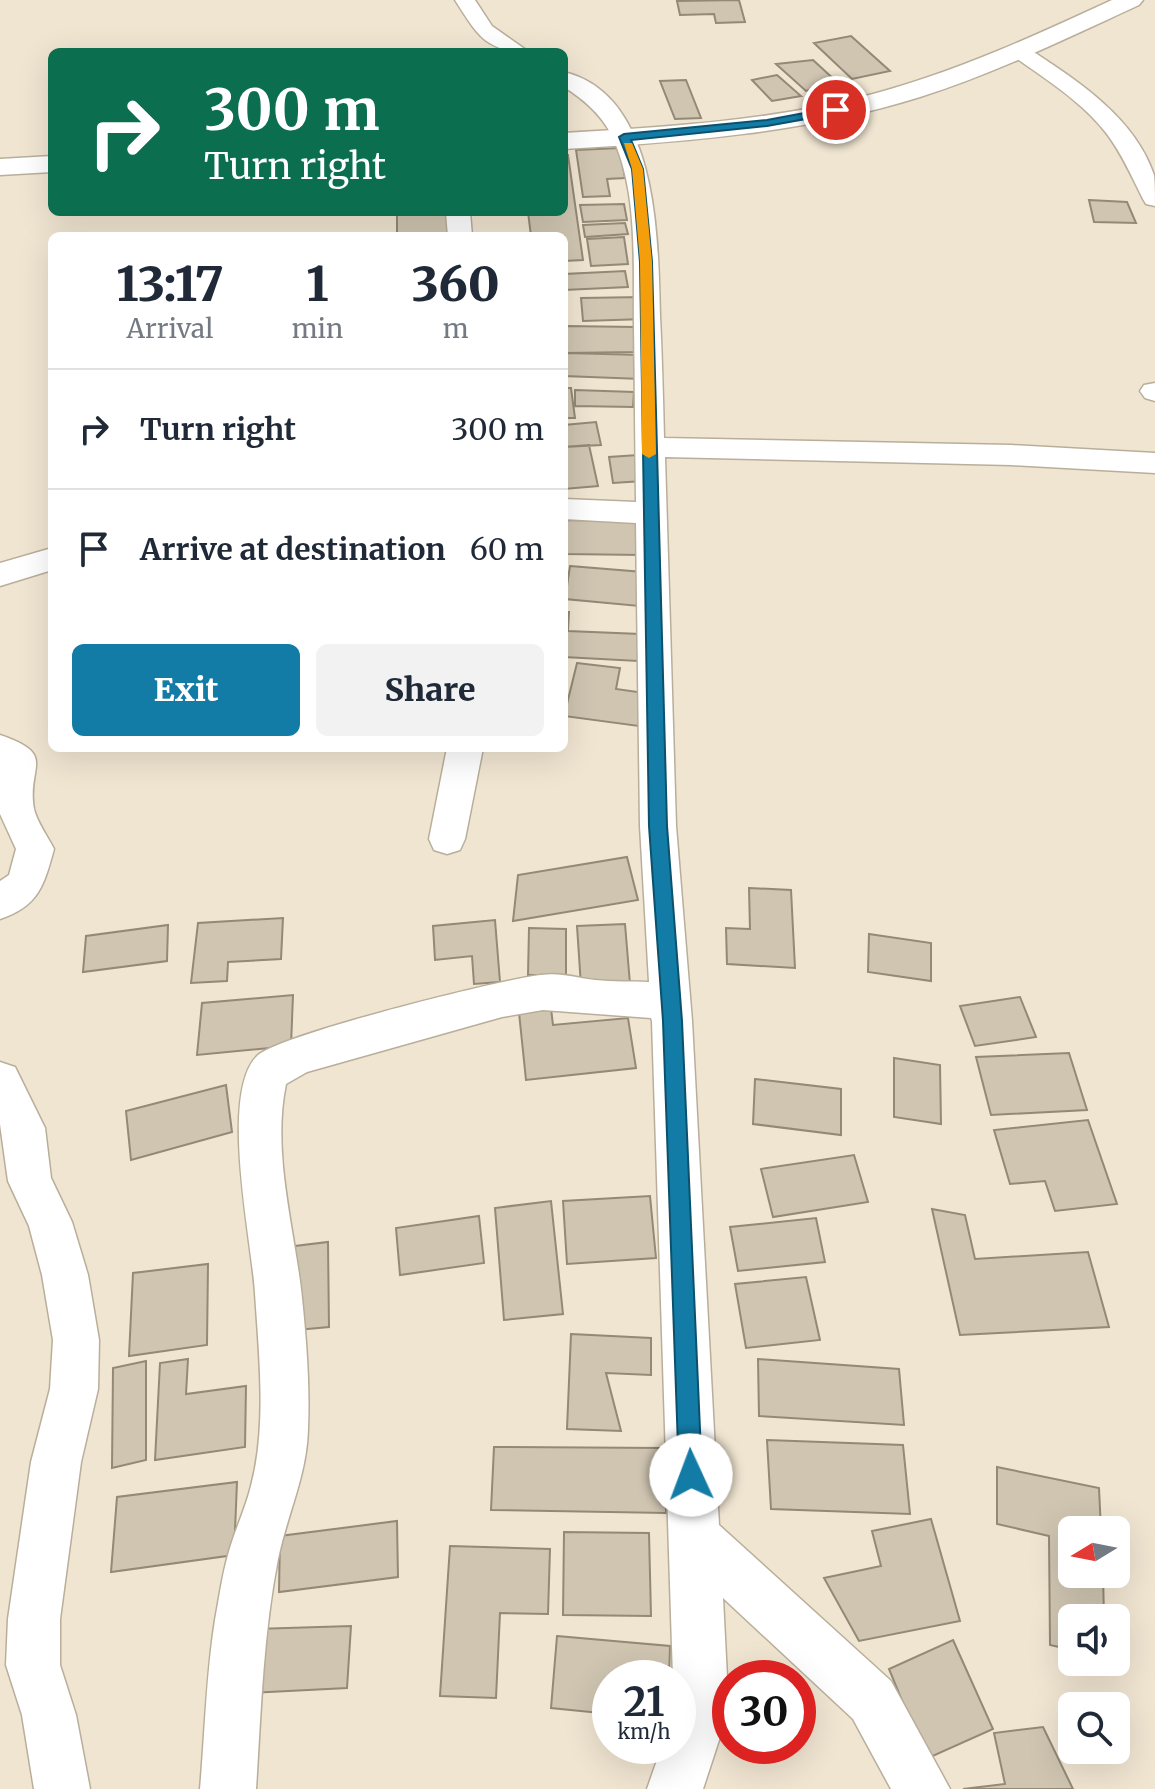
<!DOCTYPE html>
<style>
:root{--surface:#fff;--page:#f2f2f3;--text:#1f2937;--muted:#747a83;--line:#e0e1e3;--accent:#137ca6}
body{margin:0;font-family:Merriweather,serif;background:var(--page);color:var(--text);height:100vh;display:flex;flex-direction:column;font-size:30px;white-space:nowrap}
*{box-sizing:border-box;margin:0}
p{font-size:26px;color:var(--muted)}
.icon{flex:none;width:44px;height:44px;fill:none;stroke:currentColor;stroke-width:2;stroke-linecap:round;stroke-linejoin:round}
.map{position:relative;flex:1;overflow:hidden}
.drawer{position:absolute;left:48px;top:232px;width:520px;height:520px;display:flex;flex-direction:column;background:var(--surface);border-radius:12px;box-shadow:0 8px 32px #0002}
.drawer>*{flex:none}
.top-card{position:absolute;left:48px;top:48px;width:520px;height:168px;border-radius:12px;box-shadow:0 8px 32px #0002;background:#0b6e4f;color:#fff;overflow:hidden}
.needle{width:52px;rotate:260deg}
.buttons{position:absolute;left:1058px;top:1516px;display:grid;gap:16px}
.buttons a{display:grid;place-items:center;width:72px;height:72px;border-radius:12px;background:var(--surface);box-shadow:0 8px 32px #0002;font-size:40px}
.speed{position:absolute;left:592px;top:1660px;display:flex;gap:16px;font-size:40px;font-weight:700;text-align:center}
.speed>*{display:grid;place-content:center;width:104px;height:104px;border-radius:50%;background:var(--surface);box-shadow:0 8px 32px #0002;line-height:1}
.speed small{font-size:20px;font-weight:400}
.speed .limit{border:12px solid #d22;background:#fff;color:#111}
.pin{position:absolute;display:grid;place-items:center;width:68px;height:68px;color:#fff;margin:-34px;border:4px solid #fff;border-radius:50%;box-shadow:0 2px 8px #0007}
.me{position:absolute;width:88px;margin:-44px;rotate:358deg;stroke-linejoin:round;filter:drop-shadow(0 0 6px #0008)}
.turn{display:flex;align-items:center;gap:28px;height:168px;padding:0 24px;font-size:36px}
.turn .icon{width:104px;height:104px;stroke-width:2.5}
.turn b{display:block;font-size:56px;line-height:68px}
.eta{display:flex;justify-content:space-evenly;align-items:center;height:136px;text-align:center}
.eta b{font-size:48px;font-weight:800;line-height:56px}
.button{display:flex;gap:16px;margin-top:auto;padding:16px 24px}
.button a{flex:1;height:92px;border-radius:12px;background:var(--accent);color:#fff;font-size:32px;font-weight:800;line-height:92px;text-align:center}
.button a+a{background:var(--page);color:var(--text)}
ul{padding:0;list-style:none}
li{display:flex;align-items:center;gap:24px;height:120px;padding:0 24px;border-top:2px solid var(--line)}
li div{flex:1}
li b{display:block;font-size:30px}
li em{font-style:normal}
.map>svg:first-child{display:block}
.building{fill:#cfc5b1;stroke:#938976;stroke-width:2}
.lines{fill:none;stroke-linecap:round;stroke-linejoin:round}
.minor-casing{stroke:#b9ae9b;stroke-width:3}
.trunk-casing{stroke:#b9ae9b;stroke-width:3}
.minor{fill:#fff;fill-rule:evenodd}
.trunk{fill:#fff;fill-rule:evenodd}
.route{fill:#137ca6;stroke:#0c516c;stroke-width:2}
.slow{fill:#f59e0b}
</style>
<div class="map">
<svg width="1155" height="1789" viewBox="0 0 1155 1789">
<rect width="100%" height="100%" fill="#f0e5d1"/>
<path class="building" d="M739,0L745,22L716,23L714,14L680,15L677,1Z
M851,36L890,71L852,79L814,43Z
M813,60L838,83L806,91L776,64Z
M777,75L801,96L772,101L752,80Z
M686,80L701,118L675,119L660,81Z
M620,148L625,178L607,179L610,196L583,197L576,150Z
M564,155H568L583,260L564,261V236H531L528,212H564Z
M1089,200L1127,202L1136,223L1094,222Z
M624,204L627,220L583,222L580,205Z
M397,212H452L453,236H397Z
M625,223L628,234L585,237L583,225Z
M624,237L628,264L591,266L587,239Z
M625,271L628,287L564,290V274Z
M643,297L645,319L583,321L581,298Z
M565,326L636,327V352L566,353Z
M566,353L642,355L641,379L564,376Z
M564,388H571L575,418H564Z
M575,390L634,392L633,407L575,406Z
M596,422L601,445L564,447V425Z
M589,445L598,486L564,489V447Z
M638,455L643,481L613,483L609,457Z
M564,520L642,521V555L564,554Z
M570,566L643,572L639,606L565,599Z
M564,612H569L568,631L640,634L638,661L564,657Z
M577,663L620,668L616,689L652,694L646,727L564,716Z
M627,857L638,900L513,921L518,875Z
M749,888L791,890L795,968L727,964L726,928L750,929Z
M283,918L281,959L228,962L227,981L191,983L198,923Z
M495,920L500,982L474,984L472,956L435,960L433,926Z
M625,924L630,984L581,986L577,926Z
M168,925L167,961L83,972L86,936Z
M529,928L566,929V975H528Z
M869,934L931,943V981L868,972Z
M293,995L291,1046L197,1055L202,1003Z
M1020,997L1036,1037L975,1046L960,1006Z
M550,1000L553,1025L628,1018L636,1068L526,1080L518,1003Z
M1069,1053L1087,1110L991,1115L976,1057Z
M894,1058L940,1065L941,1124L894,1117Z
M755,1079L841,1089V1135L753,1124Z
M226,1085L232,1132L131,1160L126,1111Z
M1088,1120L1117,1204L1055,1211L1045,1181L1010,1184L994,1130Z
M854,1155L868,1202L773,1217L761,1169Z
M650,1196L656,1258L567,1264L563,1201Z
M551,1201L563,1314L504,1320L495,1208Z
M932,1209L965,1215L975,1259L1088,1252L1109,1327L960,1335Z
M479,1216L484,1263L400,1275L396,1228Z
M816,1218L825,1262L738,1271L730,1227Z
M328,1242L329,1327L286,1331L287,1247Z
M208,1264L207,1345L129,1356L133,1273Z
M806,1277L820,1340L746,1348L735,1284Z
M571,1334L651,1338V1375L606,1373L621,1431L567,1429Z
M188,1359L186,1394L246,1386L245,1447L155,1460L160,1363Z
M758,1359L899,1369L904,1425L759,1416Z
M146,1361V1460L112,1468L113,1368Z
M767,1440L903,1445L910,1514L771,1509Z
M494,1447L665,1448L666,1513L491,1510Z
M997,1467L1099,1488L1101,1530H1072V1574H1103L1104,1618H1072V1650L1050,1645L1049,1536L997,1524Z
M237,1482L234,1555L111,1572L117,1497Z
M931,1519L960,1621L859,1641L824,1578L881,1566L872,1531Z
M397,1521L398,1577L279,1592L280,1536Z
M564,1532L649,1533L651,1616L563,1615Z
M450,1546L550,1549L548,1614L500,1613L496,1698L440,1696Z
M351,1626L347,1688L249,1693L254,1629Z
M557,1636L670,1646L669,1678H610V1714L551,1708Z
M953,1640L993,1729L926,1759L889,1669Z
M1043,1727L1073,1789H963L1005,1784L994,1733Z"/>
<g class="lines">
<g class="minor-casing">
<path id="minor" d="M455,0H475L492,26L529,52C485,52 477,34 455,0Z
M1019,45L1026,47C1075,79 1134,116 1154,175C1155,184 1155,197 1155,206L1146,204L1143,199C1132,177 1122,154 1107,134C1082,101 1045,79 1012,55L1008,51L1012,47Z
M564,72C659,95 658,240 660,316C662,356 663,397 664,438L1011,445L1155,453V473L1011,465L665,457L676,826L692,1021L719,1525L891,1681L950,1789H891L853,1719L723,1598L728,1697L723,1728L703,1789H647L662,1746H678V1678H673L652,1021L651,1018L543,1010L502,1017L307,1072L286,1084C272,1151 293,1223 301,1289C306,1334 310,1384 308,1429C307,1475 287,1515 278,1559C263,1635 261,1712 256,1789H200C205,1733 206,1676 215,1620C219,1599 222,1576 228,1555C234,1532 245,1510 251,1486C267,1426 259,1355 255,1293C252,1242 219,1094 257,1056C278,1035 503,979 541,975C560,972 577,978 595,980C613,982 631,981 649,982L640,826L636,523L564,519V499L636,502C635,443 635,385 634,326C633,264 639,191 611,134C600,113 583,99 564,87Z
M446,212H470L472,236H448Z
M1155,383V401L1145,398L1140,391L1144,385Z
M52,548V570L0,586V563Z
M0,735C59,755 26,766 34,809C37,822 48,837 54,849C44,885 39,906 0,919V881L9,875L16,849L0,814Z
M447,748H483L465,839L460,850L447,854L434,850L429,839Z
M0,1062L15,1067L45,1128L51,1178L72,1222L88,1275L99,1340L98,1389L81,1462L60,1619V1665L76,1715L90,1789H34L22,1715L6,1665L8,1619L31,1462L50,1389L53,1340L42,1275L29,1226L8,1181L0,1124Z"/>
</g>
<g class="trunk-casing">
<path id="trunk" d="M1112,0H1143L1139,5C1067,38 996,73 920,97C805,133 684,142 564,149V133C667,127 773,121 873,94C956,72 1034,36 1112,0Z
M52,156V172L0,175V159Z"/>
</g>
<use href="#minor" class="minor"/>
<use href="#trunk" class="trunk"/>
</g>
<path class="route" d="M836,107L841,110L839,113L767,126L631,140L643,169L652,262L667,826L682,1021L702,1475L699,1484L691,1487L682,1484L679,1475L663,1021L649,826L640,262L632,169L619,137L624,134L767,120Z"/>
<path class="slow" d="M624,143H632L643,169L652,262L656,454L649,458L642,454L640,262L632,169Z"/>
</svg>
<div class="buttons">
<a><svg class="needle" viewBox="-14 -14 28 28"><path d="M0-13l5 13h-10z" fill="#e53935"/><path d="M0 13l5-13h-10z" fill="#747a83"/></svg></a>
<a><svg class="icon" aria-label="sound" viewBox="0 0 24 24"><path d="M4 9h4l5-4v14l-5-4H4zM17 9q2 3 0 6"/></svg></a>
<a><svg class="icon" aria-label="search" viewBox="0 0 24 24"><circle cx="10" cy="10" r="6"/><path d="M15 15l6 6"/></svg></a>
</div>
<div class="speed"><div>21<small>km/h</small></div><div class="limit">30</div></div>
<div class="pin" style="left:836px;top:110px;background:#d93025"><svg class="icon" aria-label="arrive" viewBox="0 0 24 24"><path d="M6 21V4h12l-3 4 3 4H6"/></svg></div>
<svg class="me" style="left:691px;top:1475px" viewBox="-20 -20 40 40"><circle r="19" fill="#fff"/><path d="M0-13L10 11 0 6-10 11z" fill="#137ca6"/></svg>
<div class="top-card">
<div class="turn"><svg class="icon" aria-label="right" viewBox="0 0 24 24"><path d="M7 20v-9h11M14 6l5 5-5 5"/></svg><div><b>300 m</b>Turn right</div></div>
</div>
<section class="drawer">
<div class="eta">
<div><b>13:17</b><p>Arrival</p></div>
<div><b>1</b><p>min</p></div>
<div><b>360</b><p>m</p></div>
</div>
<ul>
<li><svg class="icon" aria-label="right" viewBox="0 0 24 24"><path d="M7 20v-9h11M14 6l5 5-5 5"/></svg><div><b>Turn right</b></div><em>300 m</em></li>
<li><svg class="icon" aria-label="arrive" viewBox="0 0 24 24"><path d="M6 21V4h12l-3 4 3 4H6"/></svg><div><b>Arrive at destination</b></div><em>60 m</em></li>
</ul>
<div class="button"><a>Exit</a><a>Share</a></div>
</section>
</div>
